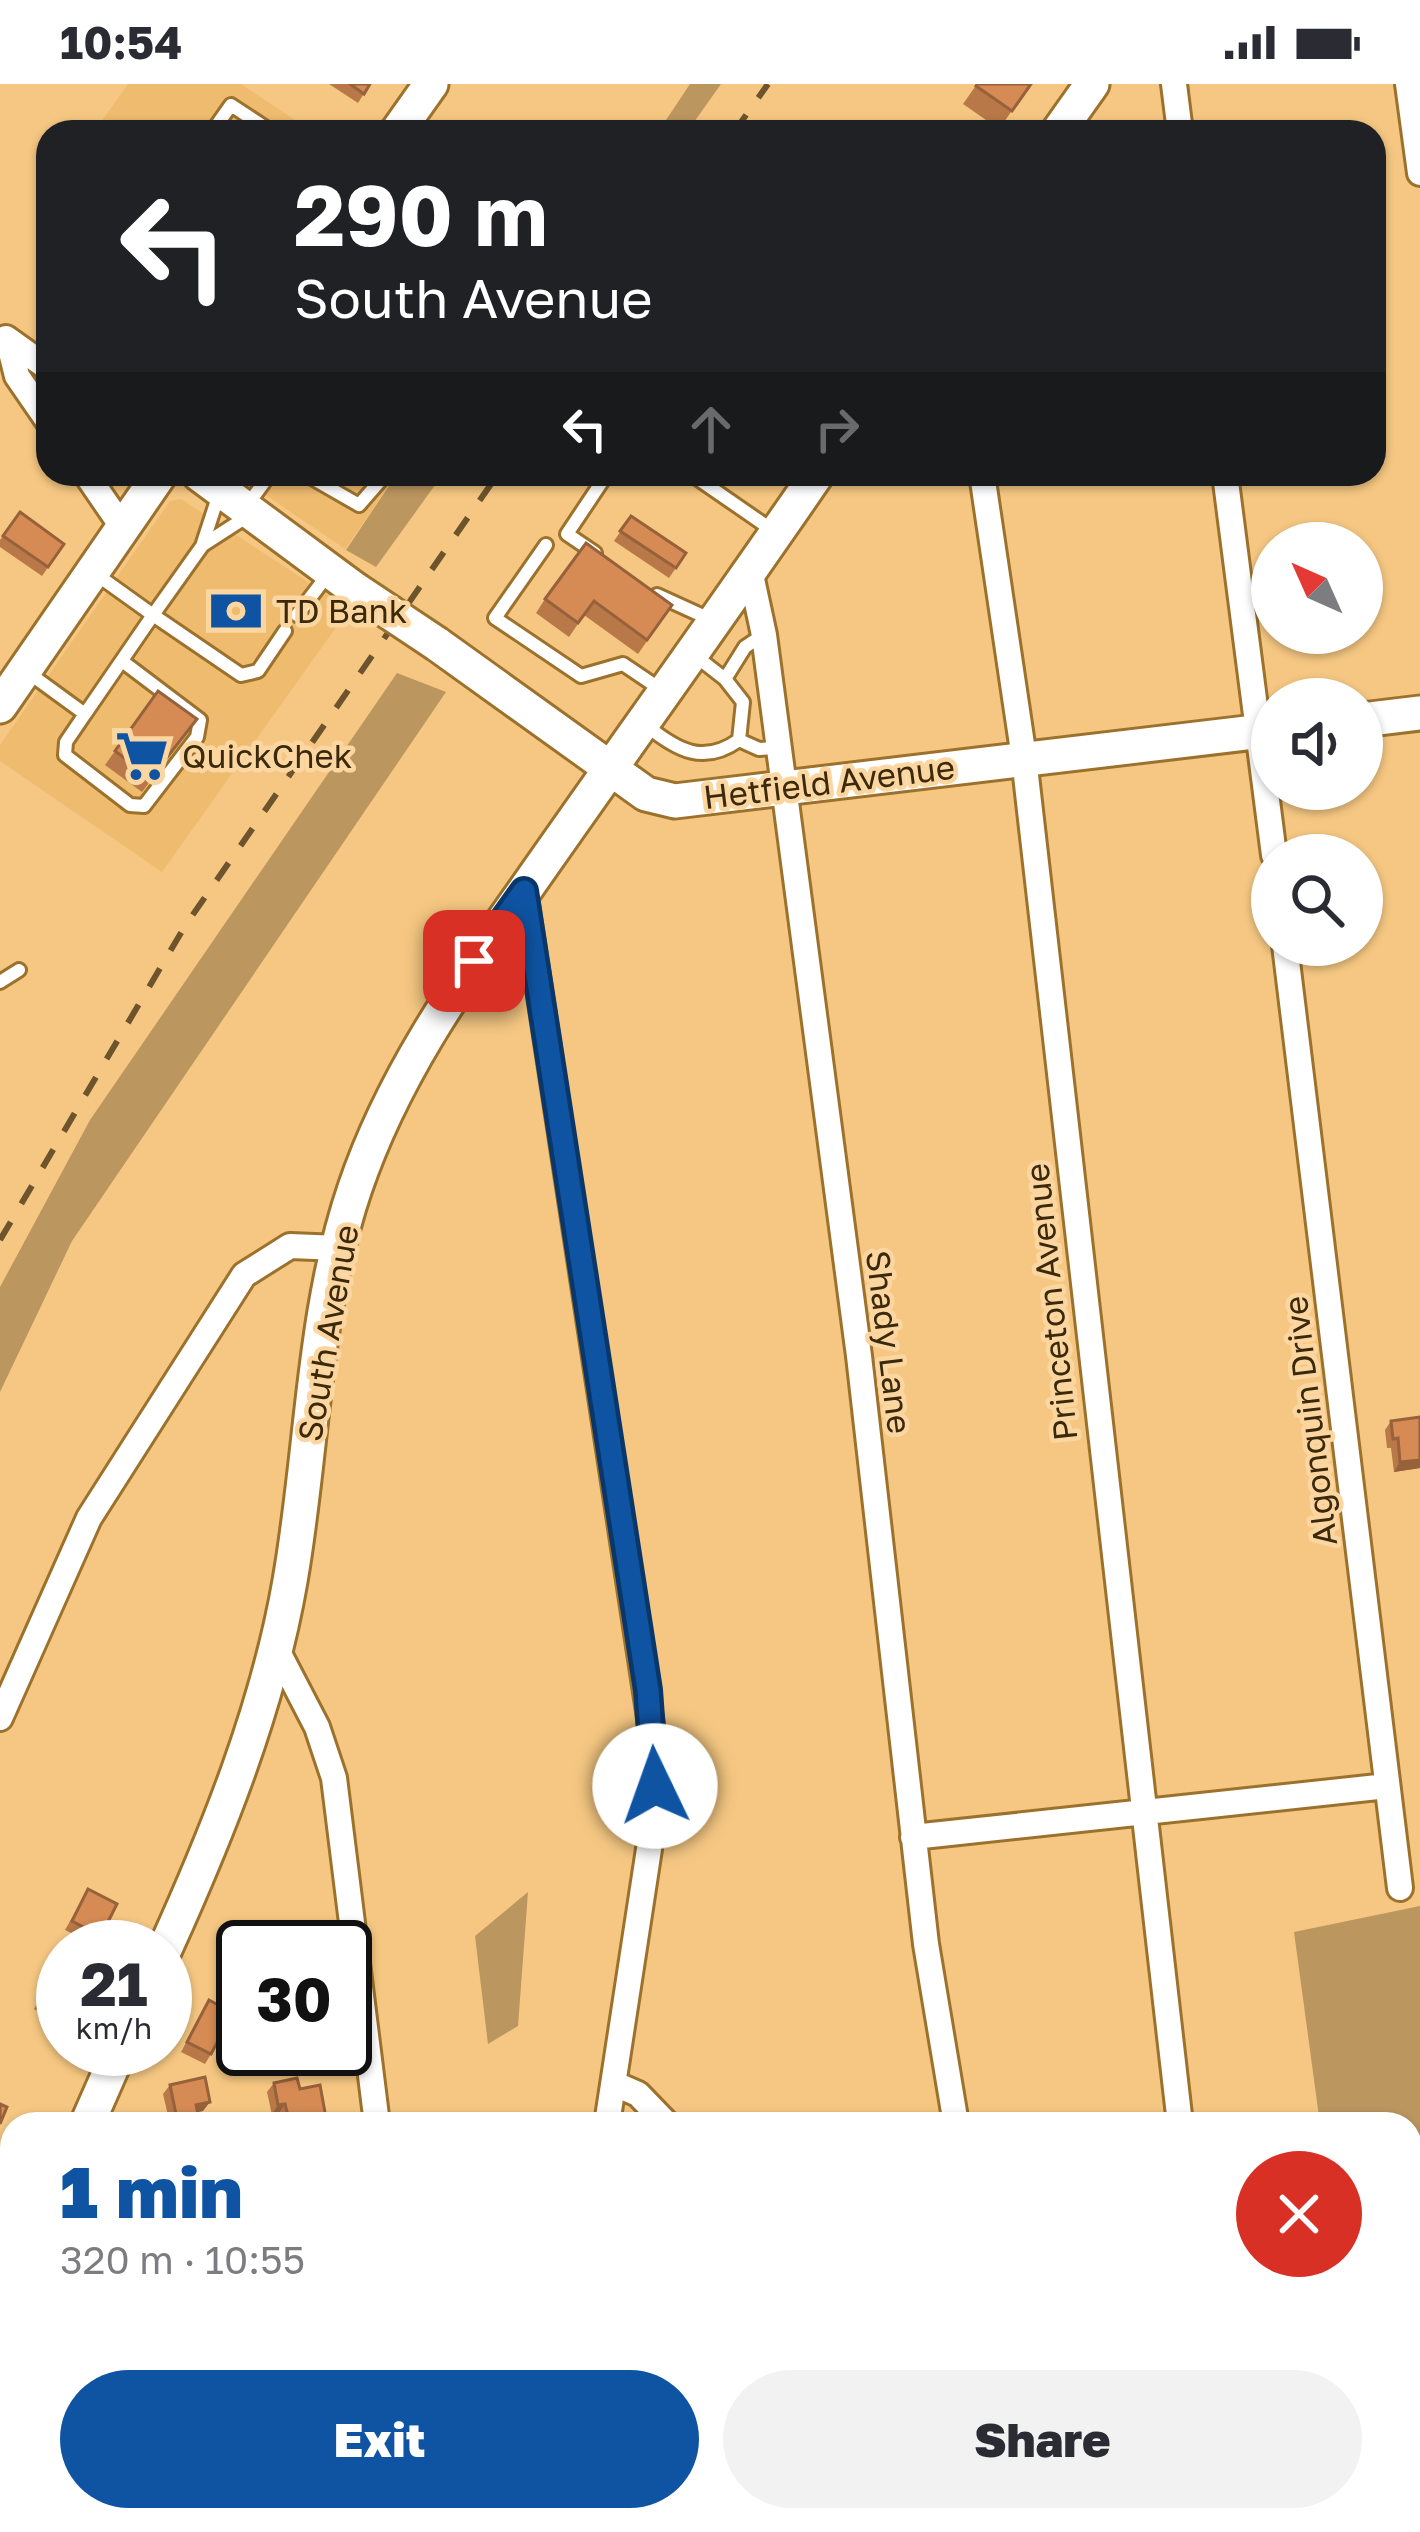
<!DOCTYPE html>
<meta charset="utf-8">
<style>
:root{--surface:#fff;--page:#f2f2f3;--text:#2b2b33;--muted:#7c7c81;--accent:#0f54a3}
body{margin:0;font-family:"Golos Text",sans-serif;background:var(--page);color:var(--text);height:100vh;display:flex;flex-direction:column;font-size:45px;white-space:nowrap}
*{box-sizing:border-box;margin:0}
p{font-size:39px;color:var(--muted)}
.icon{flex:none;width:66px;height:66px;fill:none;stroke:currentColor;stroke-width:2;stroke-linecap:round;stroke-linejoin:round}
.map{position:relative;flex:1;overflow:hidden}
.details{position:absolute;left:0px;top:2028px;width:1422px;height:420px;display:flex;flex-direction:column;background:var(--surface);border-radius:36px 36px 0 0;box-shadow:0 3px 9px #0004}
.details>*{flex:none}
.top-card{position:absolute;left:36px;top:36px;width:1350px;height:366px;border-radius:36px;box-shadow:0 3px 9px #0004;background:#202124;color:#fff;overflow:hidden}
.needle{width:78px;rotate:315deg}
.tools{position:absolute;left:1251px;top:438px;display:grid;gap:24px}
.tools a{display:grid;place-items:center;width:132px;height:132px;border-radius:50%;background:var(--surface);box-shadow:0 3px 9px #0004;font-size:60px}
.speed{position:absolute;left:36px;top:1836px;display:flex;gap:24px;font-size:60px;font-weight:700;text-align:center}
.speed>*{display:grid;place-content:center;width:156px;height:156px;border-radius:50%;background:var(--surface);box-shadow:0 3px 9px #0004;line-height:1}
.speed small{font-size:30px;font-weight:400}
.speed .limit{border:6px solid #111;border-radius:18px;background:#fff;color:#111}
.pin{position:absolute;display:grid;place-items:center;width:102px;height:102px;color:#fff;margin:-51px;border-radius:24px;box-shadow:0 6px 18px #0006}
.me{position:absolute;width:132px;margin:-66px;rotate:357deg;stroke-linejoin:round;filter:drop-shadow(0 0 9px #0008)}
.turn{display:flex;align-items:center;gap:42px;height:252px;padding:0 60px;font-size:54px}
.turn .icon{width:156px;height:156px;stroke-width:2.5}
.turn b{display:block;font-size:84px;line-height:102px}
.lanes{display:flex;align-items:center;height:114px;padding:0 60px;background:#0003;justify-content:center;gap:60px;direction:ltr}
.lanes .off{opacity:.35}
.round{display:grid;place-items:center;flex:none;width:126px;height:126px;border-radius:63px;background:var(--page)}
.overview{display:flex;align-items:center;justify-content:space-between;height:204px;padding:0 60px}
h1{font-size:72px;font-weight:800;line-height:90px;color:var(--accent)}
.primary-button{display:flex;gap:24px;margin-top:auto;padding:24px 60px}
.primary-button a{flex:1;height:138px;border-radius:72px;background:var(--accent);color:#fff;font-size:48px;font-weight:800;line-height:138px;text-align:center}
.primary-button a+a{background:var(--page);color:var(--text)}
.status{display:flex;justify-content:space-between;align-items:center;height:84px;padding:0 60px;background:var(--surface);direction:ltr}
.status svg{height:33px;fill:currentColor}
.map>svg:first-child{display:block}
.built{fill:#eebb6f}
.green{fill:#bc965f}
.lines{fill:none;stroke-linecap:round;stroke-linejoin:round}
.lane-casing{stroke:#9c712c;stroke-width:18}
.street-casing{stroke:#9c712c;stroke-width:30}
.secondary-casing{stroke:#9c712c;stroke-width:39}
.lane{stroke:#fff;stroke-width:12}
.street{stroke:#fff;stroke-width:24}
.secondary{stroke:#fff;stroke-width:33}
.rail{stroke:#6d542c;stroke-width:6;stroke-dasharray:21 21;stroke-linecap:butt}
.secondary-bridge-casing{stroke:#9c712c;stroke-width:39;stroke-linecap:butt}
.secondary-bridge{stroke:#fff;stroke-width:33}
.wall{fill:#b87848}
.shaded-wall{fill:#96613b}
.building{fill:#d68b54;stroke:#96613b;stroke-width:3}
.route-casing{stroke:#0a376a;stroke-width:30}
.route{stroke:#0f54a3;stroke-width:21}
.labels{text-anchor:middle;stroke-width:9;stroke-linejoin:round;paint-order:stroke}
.poi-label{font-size:33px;fill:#3b290c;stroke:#fcd6a0;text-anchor:start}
.street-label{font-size:33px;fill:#3b290c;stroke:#fcd6a0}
</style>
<div class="status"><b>10:54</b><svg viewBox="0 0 49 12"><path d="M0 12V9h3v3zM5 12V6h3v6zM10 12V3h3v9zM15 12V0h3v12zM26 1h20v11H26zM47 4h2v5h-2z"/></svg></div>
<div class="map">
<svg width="1420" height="2448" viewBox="0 0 1420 2448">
<rect width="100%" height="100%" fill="#f5c782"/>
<path class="built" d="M128,0H241L313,48H94Z
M235,390H397L345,465Z
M181,415L349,525L162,788L0,677V661L170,417Z"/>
<path class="green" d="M690,0H721L687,48H658Z
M397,390H443L376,483L346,466Z
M397,589L446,608L72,1157L0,1308V1203L90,1036Z
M528,1808L518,1942L488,1960L475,1852Z
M1420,1822V2381L1410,2399V2268L1415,2255L1410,2228V2040H1320L1294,1848Z"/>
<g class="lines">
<g class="lane-casing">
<path id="lane" d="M212,48L231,21L272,48
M305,390L359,421L386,390
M691,390L775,448
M220,407L202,462L153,531L241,591L258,587L285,547
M246,423L270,390
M203,461L251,430
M546,461L495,534L581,592L623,580L663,607
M595,469L567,450L607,390
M657,511L714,537
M297,531L329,489
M693,570L725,595
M26,587L85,630L153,531L93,488
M85,630L66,658L65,671L130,721L144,722L197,653L200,636L122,577
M647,642C678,667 704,681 739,656L743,618L725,595L745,563L763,551
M739,656L759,665L778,664
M0,898L19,886"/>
</g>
<g class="street-casing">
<path id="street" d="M1174,0L1180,48
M1408,0L1420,89
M6,254L48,284
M8,256L17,292L48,337
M86,390L123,444
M982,390L1024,674L1180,2040
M1225,390L1274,771
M750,486L764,551L859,1272L926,1860L956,2040
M524,807L653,1654L651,1752L607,2040
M1285,861L1400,1804
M276,1564L317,1643L334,1694L377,2040
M0,1634L89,1434L244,1191L290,1162L339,1164
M913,1753L1387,1702
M615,2000L638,2010L667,2040
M0,2147L12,2130
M0,2191L12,2194
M499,2436L501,2448
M741,2436L743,2448
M1022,2436L1024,2448
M333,2448L342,2436"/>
</g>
<g class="secondary-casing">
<path id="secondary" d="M397,48L431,0
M1058,48L1092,0
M199,390L353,504
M437,560L646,710L675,717L1272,646
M0,622L160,390
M1362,636L1420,629
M165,1865C218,1748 268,1624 290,1497C313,1366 312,1230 355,1104C393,992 458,901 525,806C622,667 721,530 817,390
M87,2040L120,1965
M0,2352L12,2287
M181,2436L182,2448"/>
</g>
<use href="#lane" class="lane"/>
<use href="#street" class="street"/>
<use href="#secondary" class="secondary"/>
<path class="rail" d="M734,48L768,0
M0,1156L185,842L498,390"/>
<g class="secondary-bridge-casing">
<path id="secondary-bridge" d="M353,504L437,560"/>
</g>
<use href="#secondary-bridge" class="secondary-bridge"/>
</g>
<path class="wall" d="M329,0H370L358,19Z
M977,0H1031L999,45L963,20Z
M20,428L64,460L42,492L0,463V456Z
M631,432L686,469L669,494L614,457Z
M545,515L672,521L638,570L584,531L569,553L536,529Z
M158,607L187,649L142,708L105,681Z
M1391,1337L1420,1384L1394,1388L1391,1364H1387L1385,1346Z
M88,1805L101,1852L95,1861L65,1846Z
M241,1843L243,1863V1900L239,1906L224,1900L227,1891L220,1888L234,1852Z
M60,1879L63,1881V1935L61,1939L34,1925Z
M209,1916L211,1970L205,1980L181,1968Z
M274,1999L300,2005L322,2040H281L279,2029L272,2031L267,2008Z
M170,2001L203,2027L197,2028L200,2040H170L163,2010Z
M92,2436H136L137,2448H88L87,2442Z"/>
<path class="shaded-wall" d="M1420,1376V1384L1394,1388L1400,1378Z
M226,1879L234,1882L227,1891L220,1888Z
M230,1891L243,1896V1900L239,1906L224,1900Z
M210,2018L203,2027L189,2030L196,2021Z
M285,2020L279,2029L272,2031L278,2021Z
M326,2034L322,2040H297Z
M414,2436H426L449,2446L447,2448H425L410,2442Z"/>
<path class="building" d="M350,0H370L364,10Z
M977,0H1031L1012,27L976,2Z
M20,428L64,460L48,483L3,452Z
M631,432L686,469L676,484L620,447Z
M586,459L672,521L647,556L594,517L578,539L545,515Z
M158,607L197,635L151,694L115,667Z
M1420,1333V1376L1400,1378L1398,1354L1393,1355L1391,1337Z
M88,1805L117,1820L101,1852L72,1837Z
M241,1843L263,1852L259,1863H243V1896L230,1891L234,1882L226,1879Z
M60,1879L63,1881V1927L41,1916Z
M209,1916L233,1929L211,1970L187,1958Z
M205,1993L210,2018L196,2021L200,2040H178L170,2001Z
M297,1994L300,2005L320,2001L326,2034L290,2040L285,2020L278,2021L274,1999Z
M0,2020L7,2023L0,2040Z
M94,2436H136L137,2448H97Z
M426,2436H453L449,2446Z
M260,2437L264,2448H243L241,2444Z"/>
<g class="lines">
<g class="route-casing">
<path id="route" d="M474,877L524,807L648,1606L655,1702"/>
</g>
<use href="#route" class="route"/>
</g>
<defs>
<g id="bank-bare" transform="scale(4.14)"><path d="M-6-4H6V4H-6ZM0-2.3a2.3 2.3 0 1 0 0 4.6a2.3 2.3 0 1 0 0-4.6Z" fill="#0f54a3" stroke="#fcd6a0" stroke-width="2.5" paint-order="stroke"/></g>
<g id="supermarket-bare" transform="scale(4.14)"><path d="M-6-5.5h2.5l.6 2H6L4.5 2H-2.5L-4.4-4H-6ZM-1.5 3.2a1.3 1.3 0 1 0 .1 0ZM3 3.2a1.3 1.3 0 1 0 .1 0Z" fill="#0f54a3" stroke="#fcd6a0" stroke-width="2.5" paint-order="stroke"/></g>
</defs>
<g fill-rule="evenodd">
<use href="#bank-bare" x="236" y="527"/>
<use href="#supermarket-bare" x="142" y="672"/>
</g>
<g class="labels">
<g class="poi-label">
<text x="276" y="539">TD Bank</text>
<text x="182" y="684">QuickChek</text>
</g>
<g class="street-label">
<text transform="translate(829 698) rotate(-7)" y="12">Hetfield Avenue</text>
<text transform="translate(1051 1218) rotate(-96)" y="12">Princeton Avenue</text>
<text transform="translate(328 1249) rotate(-80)" y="12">South Avenue</text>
<text transform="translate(889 1258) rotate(83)" y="12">Shady Lane</text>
<text transform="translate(1310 1337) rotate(-97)" y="12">Algonquin Drive</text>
</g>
</g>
</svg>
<div class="tools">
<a><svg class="needle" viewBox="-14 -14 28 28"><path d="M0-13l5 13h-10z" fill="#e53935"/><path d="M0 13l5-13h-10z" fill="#7c7c81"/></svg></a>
<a><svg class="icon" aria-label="sound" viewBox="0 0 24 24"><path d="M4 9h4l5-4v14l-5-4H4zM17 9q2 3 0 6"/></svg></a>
<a><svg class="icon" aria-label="search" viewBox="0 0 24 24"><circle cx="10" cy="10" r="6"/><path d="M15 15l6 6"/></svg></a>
</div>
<div class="speed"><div>21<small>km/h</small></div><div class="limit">30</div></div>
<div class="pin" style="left:474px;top:877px;background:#d93025"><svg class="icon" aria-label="arrive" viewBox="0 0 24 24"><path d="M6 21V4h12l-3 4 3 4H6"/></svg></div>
<svg class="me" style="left:655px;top:1702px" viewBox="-20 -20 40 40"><circle r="19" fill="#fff"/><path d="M0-13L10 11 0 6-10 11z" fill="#0f54a3"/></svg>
<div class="top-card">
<div class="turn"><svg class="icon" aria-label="left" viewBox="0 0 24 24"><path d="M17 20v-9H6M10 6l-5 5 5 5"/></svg><div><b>290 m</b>South Avenue</div></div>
<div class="lanes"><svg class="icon" aria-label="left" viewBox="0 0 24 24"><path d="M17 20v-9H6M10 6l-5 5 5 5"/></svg><svg class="icon off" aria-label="ahead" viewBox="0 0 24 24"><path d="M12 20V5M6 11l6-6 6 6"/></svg><svg class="icon off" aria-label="right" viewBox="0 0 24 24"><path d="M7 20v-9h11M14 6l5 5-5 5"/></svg></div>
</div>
<section class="details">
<div class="overview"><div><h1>1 min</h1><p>320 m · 10:55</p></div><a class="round" style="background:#d93025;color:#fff"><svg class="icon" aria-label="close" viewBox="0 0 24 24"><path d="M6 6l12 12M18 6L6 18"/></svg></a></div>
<div class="primary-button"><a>Exit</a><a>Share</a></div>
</section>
</div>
